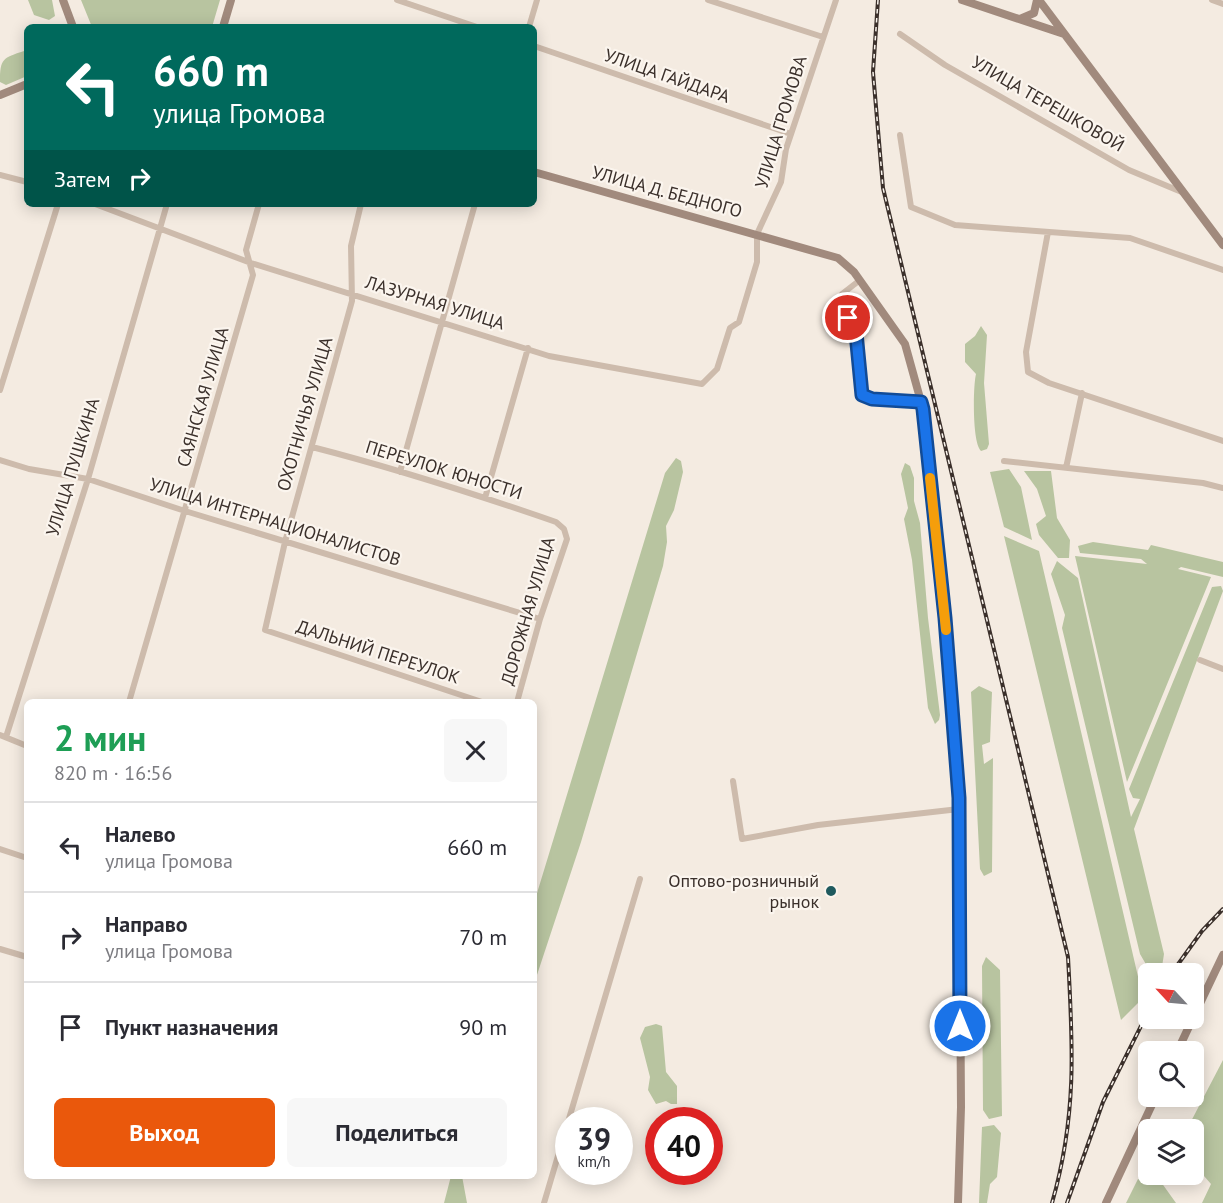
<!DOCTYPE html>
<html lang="ru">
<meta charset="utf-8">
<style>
:root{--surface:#fff;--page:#f7f7f7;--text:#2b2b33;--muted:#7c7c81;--line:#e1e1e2;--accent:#ea580c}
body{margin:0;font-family:"PT Sans",sans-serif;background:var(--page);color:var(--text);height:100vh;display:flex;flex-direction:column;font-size:22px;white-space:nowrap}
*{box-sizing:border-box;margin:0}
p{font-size:20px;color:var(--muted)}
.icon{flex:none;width:33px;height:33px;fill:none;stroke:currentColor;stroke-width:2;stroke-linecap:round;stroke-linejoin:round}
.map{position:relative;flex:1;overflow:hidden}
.drawer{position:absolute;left:24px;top:699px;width:513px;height:480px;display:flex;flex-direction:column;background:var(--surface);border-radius:9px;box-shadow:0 3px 15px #0003}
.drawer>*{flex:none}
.guide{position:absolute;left:24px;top:24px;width:513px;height:183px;border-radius:9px;box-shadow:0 3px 15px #0003;background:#00695c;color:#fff;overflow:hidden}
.needle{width:39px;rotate:296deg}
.fabs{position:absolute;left:1138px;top:963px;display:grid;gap:12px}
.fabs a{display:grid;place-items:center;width:66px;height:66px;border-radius:9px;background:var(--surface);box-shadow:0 3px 15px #0003;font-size:30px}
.speed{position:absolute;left:555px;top:1107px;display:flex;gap:12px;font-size:30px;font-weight:700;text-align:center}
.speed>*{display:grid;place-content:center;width:78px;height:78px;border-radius:50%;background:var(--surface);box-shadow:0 3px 15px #0003;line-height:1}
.speed small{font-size:15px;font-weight:400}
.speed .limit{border:9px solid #d22;background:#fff;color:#111}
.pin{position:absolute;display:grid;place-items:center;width:51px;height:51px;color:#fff;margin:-26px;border:3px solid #fff;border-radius:50%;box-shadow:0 2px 6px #0007}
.me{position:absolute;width:66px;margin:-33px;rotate:0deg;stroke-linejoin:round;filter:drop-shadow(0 0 4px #0008)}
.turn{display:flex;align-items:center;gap:21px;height:126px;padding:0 30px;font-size:27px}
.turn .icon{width:78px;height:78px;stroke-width:2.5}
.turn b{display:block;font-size:42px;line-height:51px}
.then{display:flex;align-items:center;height:57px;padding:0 30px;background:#0003;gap:12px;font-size:22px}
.round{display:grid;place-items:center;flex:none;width:63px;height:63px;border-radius:9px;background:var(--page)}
.summary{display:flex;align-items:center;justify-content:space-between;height:102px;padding:0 30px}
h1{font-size:36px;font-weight:600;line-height:45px;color:#1e9e55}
.primary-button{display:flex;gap:12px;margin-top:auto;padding:12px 30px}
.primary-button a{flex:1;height:69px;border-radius:9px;background:var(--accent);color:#fff;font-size:24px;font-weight:600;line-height:69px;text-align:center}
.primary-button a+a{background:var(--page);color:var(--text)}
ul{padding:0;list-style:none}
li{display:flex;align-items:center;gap:18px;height:90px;padding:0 30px;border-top:2px solid var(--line)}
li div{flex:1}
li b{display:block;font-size:22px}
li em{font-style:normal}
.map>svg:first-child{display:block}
.green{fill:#b8c4a0}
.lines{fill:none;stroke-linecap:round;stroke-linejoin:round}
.street{stroke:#cdbbac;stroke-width:6}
.secondary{stroke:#a18a7d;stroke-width:8}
.rail-casing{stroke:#3b302b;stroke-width:4}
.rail{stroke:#fbf5ee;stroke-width:1.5;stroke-dasharray:4.5;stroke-linecap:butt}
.route-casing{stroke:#114b97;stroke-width:15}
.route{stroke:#1a73e8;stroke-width:10}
.slow{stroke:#f59e0b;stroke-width:10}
.poi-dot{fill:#1f5a5e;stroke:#fbf5ee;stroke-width:2}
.labels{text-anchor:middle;stroke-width:4.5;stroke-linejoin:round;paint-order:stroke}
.street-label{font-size:18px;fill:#3b302b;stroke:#fbf5ee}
.poi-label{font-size:18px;fill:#3b302b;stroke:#fbf5ee;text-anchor:end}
</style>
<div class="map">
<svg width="1223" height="1203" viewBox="0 0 1223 1203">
<rect width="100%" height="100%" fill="#f4ebe1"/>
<path class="green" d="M28,0H52L55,16L49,20L34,15Z
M81,0H220L212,27H92Z
M24,51L27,52V76L6,85L0,82C0,58 3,58 24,51Z
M981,326L987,335L984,383L989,444L987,449L981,451C972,443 973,386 976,374L965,362V344L975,336Z
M676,458L681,461L683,472L674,510L666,526L667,542L663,566L581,842L534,984V903L665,473Z
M905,463L910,466L914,478V501L920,523L928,618L940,715L939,720L935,724L928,708L912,560L904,519L908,508L901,474Z
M1009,469L1021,487L1032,540L1004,527L990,472Z
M1024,471H1051L1057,518L1070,540L1069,558H1058L1039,535L1036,524L1046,516L1037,489Z
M1004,536L1039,551L1143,998L1121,1020Z
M1093,542L1148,550L1151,545L1223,562V577L1181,567L1178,569L1211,577L1127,782L1075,556L1147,564L1141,559L1080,553L1078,546Z
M1057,561L1078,578L1131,817L1140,799L1133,798L1129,789L1212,587L1221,586L1223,591L1134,829L1164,954L1161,973H1151L1140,954L1062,628L1065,615L1051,574Z
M979,686L992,692L990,742L982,745L984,764L993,758L992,872L984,876L980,869L971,692Z
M986,957L1000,970L1002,1116L989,1119L983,1110L982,966Z
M656,1024L662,1026L666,1072L677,1086V1104H671L666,1101L656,1104L648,1090L650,1077L640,1038L645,1027Z
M1223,1060V1203H1202L1211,1184L1197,1168L1194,1172V1130L1187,1129Z
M994,1125L1001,1133L997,1177L990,1184L987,1203H979L982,1127Z
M451,1176H462L467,1203H444Z
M1138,1179L1161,1182L1176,1203H1126Z"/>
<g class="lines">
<path class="street" d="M397,0L477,27
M708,0L823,37
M1212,0L1223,4
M529,27L537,0
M900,34L945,65L1129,170L1184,193
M534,46L791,134
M900,135L911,207L955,225L1130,238L1223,270
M0,175L27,182
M95,204L251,263L549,356L702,384L717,369L730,328L739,322L757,262V234L781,182L786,149L836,0
M361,204L351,246L352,301L285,542L265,630L482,702
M1048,232L1026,352L1028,372L1049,383L1223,441
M860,280L842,294L839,303L856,333L862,395L872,399L921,402
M0,390L58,204
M312,447C394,468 475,494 556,522L564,529L567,539L540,619L517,702
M0,460L29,469L88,479L185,511L540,619
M1004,461L1203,483L1223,488
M1066,468L1082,393
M400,472L475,204
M485,498L528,348
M1200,660L1223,669
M129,702L253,275L246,250L259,204
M0,735L27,746
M6,737L88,479L167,204
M733,781L742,839L818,825L959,809
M0,849L27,858
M0,949L27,957
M544,1203L640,879"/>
<path class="secondary" d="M63,0L73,27
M962,0L1064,34
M1039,0L1223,245
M1020,19L1034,13L1037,0
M223,27L231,0
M0,95L27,84
M534,172L838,258L854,272L905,344L923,409L945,618L959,798L961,1107L958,1203
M1194,1016L1223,955
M1177,1052L1193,1018
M1106,1203L1156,1096"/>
<g class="rail-casing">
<path id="rail" d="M878,0L873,72L883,188L1068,957C1073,1046 1077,1116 1052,1203
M1171,974L1202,931L1223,909
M1067,1203L1103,1102L1149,1010"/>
</g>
<use href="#rail" class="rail"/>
</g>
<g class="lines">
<g class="route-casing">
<path id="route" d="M848,318L856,333L862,395L872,399L921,402L923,409L945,618L959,798L960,1026"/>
</g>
<use href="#route" class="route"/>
<path class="slow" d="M930,478L946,630"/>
</g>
<circle class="poi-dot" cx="831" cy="891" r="6"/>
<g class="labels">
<g class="street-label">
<text transform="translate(667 76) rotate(19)" y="6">УЛИЦА ГАЙДАРА</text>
<text transform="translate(1048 104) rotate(30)" y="6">УЛИЦА ТЕРЕШКОВОЙ</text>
<text transform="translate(781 122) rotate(-73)" y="6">УЛИЦА ГРОМОВА</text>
<text transform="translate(667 192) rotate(15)" y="6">УЛИЦА Д. БЕДНОГО</text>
<text transform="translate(435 303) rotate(17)" y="6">ЛАЗУРНАЯ УЛИЦА</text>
<text transform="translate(203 397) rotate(-74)" y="6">САЯНСКАЯ УЛИЦА</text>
<text transform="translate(305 414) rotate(-74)" y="6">ОХОТНИЧЬЯ УЛИЦА</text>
<text transform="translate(73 467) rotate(-73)" y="6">УЛИЦА ПУШКИНА</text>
<text transform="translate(444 470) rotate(17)" y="6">ПЕРЕУЛОК ЮНОСТИ</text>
<text transform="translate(275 522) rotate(17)" y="6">УЛИЦА ИНТЕРНАЦИОНАЛИСТОВ</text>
<text transform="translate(528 611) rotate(-74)" y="6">ДОРОЖНАЯ УЛИЦА</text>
<text transform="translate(378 652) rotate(18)" y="6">ДАЛЬНИЙ ПЕРЕУЛОК</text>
</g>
<g class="poi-label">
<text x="819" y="887">Оптово-розничный<tspan x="819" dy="21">рынок</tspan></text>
</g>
</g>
</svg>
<div class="fabs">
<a><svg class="needle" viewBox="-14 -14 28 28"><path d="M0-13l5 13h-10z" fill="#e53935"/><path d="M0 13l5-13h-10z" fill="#7c7c81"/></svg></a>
<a><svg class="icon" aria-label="search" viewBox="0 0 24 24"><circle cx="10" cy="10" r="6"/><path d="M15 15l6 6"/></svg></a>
<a><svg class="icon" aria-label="layers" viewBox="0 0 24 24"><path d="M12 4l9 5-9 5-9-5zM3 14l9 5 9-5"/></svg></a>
</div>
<div class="speed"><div>39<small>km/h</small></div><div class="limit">40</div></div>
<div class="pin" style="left:848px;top:318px;background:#d93025"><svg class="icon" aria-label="arrive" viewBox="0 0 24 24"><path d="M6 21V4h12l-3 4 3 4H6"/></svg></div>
<svg class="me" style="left:960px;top:1026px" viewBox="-20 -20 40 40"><circle r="17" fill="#1a73e8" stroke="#fff" stroke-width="3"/><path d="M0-11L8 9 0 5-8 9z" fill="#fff"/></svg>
<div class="guide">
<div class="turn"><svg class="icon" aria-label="left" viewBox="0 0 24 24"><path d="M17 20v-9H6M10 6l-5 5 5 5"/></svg><div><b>660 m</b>улица Громова</div></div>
<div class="then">Затем<svg class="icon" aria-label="right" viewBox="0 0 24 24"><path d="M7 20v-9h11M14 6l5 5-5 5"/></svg></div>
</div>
<section class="drawer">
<div class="summary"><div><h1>2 мин</h1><p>820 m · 16:56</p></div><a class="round"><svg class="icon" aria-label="close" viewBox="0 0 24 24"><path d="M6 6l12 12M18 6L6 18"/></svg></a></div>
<ul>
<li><svg class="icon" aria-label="left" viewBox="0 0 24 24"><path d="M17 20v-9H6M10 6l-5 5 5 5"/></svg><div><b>Налево</b><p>улица Громова</p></div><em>660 m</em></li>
<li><svg class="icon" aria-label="right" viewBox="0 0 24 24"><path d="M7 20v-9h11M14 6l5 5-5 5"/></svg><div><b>Направо</b><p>улица Громова</p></div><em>70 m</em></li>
<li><svg class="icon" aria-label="arrive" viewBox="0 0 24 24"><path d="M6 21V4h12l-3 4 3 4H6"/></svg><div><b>Пункт назначения</b></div><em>90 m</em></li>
</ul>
<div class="primary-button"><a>Выход</a><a>Поделиться</a></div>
</section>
</div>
